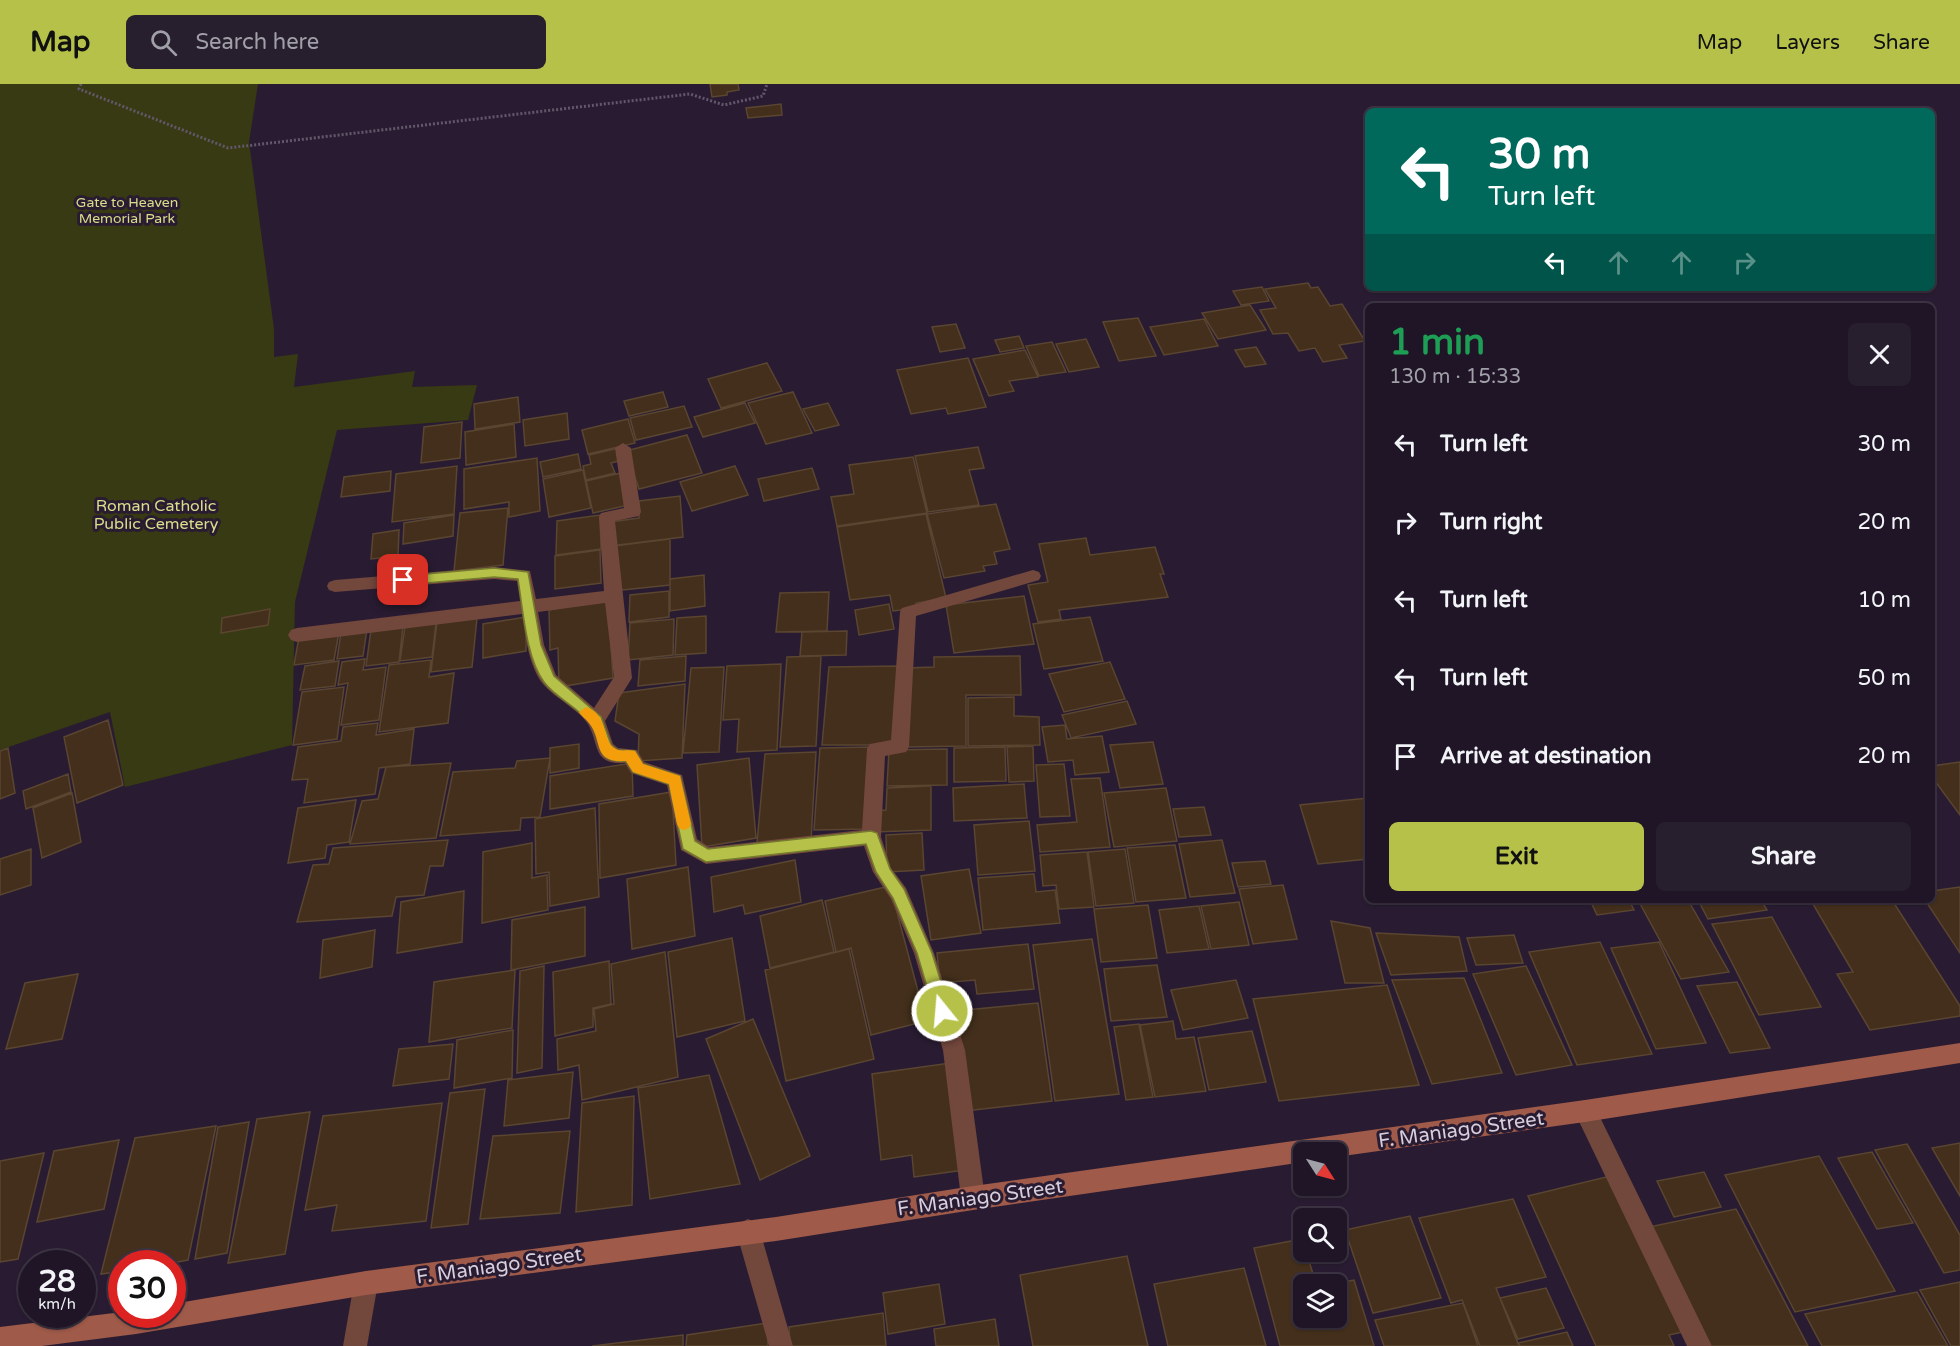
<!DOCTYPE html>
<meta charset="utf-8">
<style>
:root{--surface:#1f1526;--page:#271e2e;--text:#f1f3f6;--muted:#a19fa7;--line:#3c3443;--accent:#b6c149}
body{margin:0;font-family:"Varela Round",sans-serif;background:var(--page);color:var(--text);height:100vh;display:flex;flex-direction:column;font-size:22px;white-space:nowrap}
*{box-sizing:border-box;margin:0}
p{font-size:20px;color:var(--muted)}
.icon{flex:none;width:33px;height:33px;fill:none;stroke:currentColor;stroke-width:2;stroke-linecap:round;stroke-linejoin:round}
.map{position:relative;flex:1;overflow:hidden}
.side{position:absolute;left:1365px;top:219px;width:570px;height:600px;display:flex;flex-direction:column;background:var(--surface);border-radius:9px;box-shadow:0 2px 4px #0004,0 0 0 2px var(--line)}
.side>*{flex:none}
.banner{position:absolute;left:1365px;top:24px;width:570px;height:183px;border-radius:9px;box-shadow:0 2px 4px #0004,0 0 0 2px var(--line);background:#00695c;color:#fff;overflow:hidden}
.needle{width:39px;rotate:126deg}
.buttons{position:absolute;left:1293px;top:1058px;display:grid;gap:12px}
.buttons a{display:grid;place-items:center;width:54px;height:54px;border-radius:9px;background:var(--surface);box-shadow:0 2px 4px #0004,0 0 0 2px var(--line);font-size:30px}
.speed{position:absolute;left:18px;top:1166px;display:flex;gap:12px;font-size:30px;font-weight:700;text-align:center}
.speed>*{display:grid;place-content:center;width:78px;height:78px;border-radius:50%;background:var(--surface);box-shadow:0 2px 4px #0004,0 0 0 2px var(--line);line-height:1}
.speed small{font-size:15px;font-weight:400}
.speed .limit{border:9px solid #d22;background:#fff;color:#111}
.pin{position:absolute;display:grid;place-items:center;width:51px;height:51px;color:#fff;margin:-26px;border-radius:12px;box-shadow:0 3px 9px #0006}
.me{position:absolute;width:66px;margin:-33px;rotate:343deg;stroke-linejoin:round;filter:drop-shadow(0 0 4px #0008)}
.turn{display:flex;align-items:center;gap:21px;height:126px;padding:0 24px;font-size:27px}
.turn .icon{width:78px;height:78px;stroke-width:2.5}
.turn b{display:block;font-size:42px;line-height:51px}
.lanes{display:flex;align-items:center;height:57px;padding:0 24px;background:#0003;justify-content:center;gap:30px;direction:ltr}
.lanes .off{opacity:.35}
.round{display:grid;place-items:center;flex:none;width:63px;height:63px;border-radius:9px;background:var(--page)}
.head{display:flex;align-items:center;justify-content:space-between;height:102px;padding:0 24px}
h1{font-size:36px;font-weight:700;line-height:45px;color:#1e9e55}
.button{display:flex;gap:12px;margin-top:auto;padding:12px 24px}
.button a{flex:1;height:69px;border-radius:9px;background:var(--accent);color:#111;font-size:24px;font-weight:700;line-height:69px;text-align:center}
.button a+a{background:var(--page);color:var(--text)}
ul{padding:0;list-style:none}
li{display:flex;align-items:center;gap:18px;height:78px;padding:0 24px}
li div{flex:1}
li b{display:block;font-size:22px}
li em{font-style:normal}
header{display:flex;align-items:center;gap:36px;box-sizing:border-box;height:84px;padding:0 30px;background:var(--accent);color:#111}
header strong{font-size:28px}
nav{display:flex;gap:33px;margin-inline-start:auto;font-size:21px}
.search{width:420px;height:54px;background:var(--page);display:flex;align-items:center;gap:15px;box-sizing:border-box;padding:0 21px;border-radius:9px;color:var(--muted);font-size:22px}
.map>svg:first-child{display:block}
.green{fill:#373a12}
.building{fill:#432f1b;stroke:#5a4531;stroke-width:1.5}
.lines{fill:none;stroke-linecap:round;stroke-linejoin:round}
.path{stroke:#63586b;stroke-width:3;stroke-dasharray:2 2;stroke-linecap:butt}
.lane{fill:#72473c;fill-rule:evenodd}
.street{fill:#72473c;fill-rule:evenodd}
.secondary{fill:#9f5a49;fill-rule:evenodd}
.route{fill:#b6c149;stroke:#767d2f;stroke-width:1.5}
.slow{fill:#f59e0b}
.labels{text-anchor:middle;stroke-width:6;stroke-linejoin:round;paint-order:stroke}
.far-park-label{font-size:14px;fill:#d8de89;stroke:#291c32}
.park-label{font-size:16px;fill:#d8de89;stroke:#291c32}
.near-street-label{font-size:20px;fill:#d6cedc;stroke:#291c32}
</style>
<header>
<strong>Map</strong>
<div class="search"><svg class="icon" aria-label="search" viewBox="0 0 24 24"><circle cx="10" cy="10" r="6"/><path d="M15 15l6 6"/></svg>Search here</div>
<nav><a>Map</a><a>Layers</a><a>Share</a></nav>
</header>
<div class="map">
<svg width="1960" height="1262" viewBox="0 0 1960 1262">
<rect width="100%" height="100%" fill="#291c32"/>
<path class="green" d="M0,0H258L249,58L274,245V273L298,270L294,303L415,287L412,303L477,301L468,336L337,346L295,518L292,661L125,703L110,628L0,666Z"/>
<path class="building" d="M710,0H738L739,6L727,8V11L712,13Z
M781,20L782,31L748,34L746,24Z
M1308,199L1311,204L1318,203L1330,222L1342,220L1365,257L1339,261L1347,274L1323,278L1315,264L1299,267L1288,249L1273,250L1260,226L1276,224L1265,205Z
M1262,203L1269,217L1241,221L1233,207Z
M1250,221L1266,246L1218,255L1202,229Z
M1138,234L1156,272L1119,277L1103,238Z
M1204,235L1218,262L1164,271L1150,243Z
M956,240L965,264L940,268L932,243Z
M1019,252L1024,264L1000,268L995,256Z
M1086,255L1099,283L1069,288L1056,260Z
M1052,258L1066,288L1039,292L1026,262Z
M1256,263L1266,280L1245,283L1235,266Z
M1025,266L1038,293L1009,297L1014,307L989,312L973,275Z
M968,274L986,323L948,330L946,324L911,330L897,286Z
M767,279L782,307L721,324L708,295Z
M663,308L668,323L629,332L624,317Z
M793,308L812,349L766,360L748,319Z
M518,313L520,338L475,345L474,320Z
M745,319L755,339L703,353L694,333Z
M828,319L839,341L815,347L803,325Z
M684,322L692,343L636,356L630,334Z
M567,329L569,355L525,362L523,336Z
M628,335L635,359L588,370L582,346Z
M462,338L460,374L421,379L424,343Z
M514,340L516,373L466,381L465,348Z
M687,351L702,389L639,405L626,367Z
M978,363L984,384L969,386L979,421L928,428L915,372Z
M619,364L623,376L611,379L615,389L586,396L583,382L591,380L589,371Z
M578,370L581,385L543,393L540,378Z
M913,373L927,429L837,442L831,413L854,410L849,381Z
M537,374L540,427L509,433V418L464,425V385Z
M457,382L454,430L392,438L396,390Z
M735,382L748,411L692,427L680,398Z
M812,384L819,405L764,417L758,395Z
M583,386L591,424L549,433L543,395Z
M391,387L390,407L341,413L344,393Z
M621,389L629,421L593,429L586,397Z
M680,412L683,453L610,462V438L639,434V417Z
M996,420L1010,465L994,468L997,480L983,482L985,487L944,494L927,430Z
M508,424L503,481L454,487L460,429Z
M926,430L946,514L916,519L917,524L893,527L890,511L850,516L837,443Z
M454,431L453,452L403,460L404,439Z
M600,431L601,465L556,471L557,437Z
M399,446L398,472L371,475L373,450Z
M1086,454L1090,471L1155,463L1164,490H1160L1168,513L1059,526L1061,535L1038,538L1028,501L1048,498L1039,460Z
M670,455V501L613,507L614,462Z
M600,466L601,499L555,505V472Z
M704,491L705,522L670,527V495Z
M669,507V533L629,538L630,511Z
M829,508L827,547L776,548L780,509Z
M1024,512L1034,560L954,569L946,521Z
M608,516L613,594L559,603L558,564L550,566L549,526Z
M889,520L894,545L859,551L855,526Z
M270,525L268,541L221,549L222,534Z
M706,532V569L675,571L677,534Z
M526,533V567L483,574V540Z
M1090,533L1103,577L1044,585L1033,540Z
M477,534L472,583L431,588L437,538Z
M674,535L673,571L628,576L630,539Z
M436,539L432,573L400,577L405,543Z
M403,542L399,578L366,582L371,546Z
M367,545L363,572L337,575L341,549Z
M847,547L846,571L800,572L802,548Z
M339,548L334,576L294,581L299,553Z
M686,572L685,597L638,602L640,576Z
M821,572L816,662L780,663L787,573Z
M1020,572L1021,611H966V662L905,663L907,584L934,583V573Z
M365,575L363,586L386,583L379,636L341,641L348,599L338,601L342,578Z
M431,576L429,593L454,589L448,639L379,648L389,581Z
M339,577L335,602L300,606L305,582Z
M1110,578L1125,615L1064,628L1049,590Z
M781,580L777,666L737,668L739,635L723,636L727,582Z
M901,582L897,661H822L829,583Z
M724,583L719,668L683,669L691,584Z
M685,600L682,674L638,677L639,650L615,637L619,609Z
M344,603L337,655L293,661L302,608Z
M1014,613V632L1039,633L1040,661L968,662V614Z
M1127,617L1136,640L1071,654L1062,631Z
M108,636L123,701L77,719L64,653Z
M378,639L376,651L414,645L410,680L379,684L375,710L304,719L308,695L292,696L298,663L341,657L343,643Z
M1065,641L1067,655L1102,652L1109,688L1075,691L1073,676L1048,678L1042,643Z
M1153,658L1163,700L1120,704L1110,661Z
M579,660V684L550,689V664Z
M1033,662L1034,697L1009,698L1007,663Z
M871,663L867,745L814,746L820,664Z
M1005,663L1006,697L954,698V664Z
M8,664L15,709L0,715V667Z
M947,665V701L887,702L889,666Z
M816,668L811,757L757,759L765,670Z
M550,674L540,733L521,734L520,746L440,752L453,688L515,684L517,677Z
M749,674L756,754L702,763L697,681Z
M1960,678V731L1932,693V682Z
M451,679L436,754L350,760L362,717L378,715L386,683Z
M632,679L633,712L550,725V692Z
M1064,680L1070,732L1040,733L1036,681Z
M68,690L71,708L26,725L23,707Z
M1100,694L1110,763L1040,768L1037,741L1077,738L1071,695Z
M1024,700L1027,734L954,737L953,704Z
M931,702V746L873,748L874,727L886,726L887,704Z
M1166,704L1177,757L1114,763L1104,709Z
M672,708L676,781L600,794L599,720Z
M72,709L81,758L42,774L33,724Z
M1368,714V775L1318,780L1300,721Z
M356,716L349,758L327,761L325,774L288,779L298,724Z
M1204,723L1211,751L1179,753L1173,725Z
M595,724L599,813L550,822L549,788L536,790L535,735Z
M1029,737L1035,787L978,791L974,741Z
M922,749L924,786L887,788L886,751Z
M448,756L443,782H430L424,811L396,813L392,832L297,838L313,781L329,780L333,764Z
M1222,756L1235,809L1190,813L1179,760Z
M532,759V794L547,791L548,826L482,839L483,768Z
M1175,761L1186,814L1136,818L1127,764Z
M31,765V801L0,811V775Z
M1125,765L1134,819L1096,822L1088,768Z
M1087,768L1094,823L1059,825L1056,801L1043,802L1040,771Z
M795,776L801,818L745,830L743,821L714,828L711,793Z
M1265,777L1271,800L1238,803L1232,779Z
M688,783L695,852L632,865L627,795Z
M969,785L981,849L931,856L921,792Z
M1034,790L1036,808L1055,806L1060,839L983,846L978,794Z
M1283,801L1297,855L1253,860L1239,805Z
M890,802L926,937L871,951L851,864L836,868L825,817Z
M1960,803V869L1925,816H1932V807Z
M464,807L462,858L397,869L401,818Z
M822,816L834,868L770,884L760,832Z
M1590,816H1629L1634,826L1597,831Z
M1638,816H1688L1729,888L1681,895Z
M1698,816H1761L1767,826L1708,835Z
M1842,816H1892L1960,922V932L1870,946L1837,890L1853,888L1813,820Z
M1239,818L1249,861L1211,865L1201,822Z
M1148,821L1157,874L1101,878L1094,825Z
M1199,822L1209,865L1167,869L1159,826Z
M585,823V872L511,886L512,836Z
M1772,833L1821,923L1759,931L1712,840Z
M1331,837L1370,844L1384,899H1345Z
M375,846L372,883L320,894L323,856Z
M1376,849L1459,853L1467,887L1391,891Z
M1514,851L1523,879L1476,881L1467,854Z
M732,854L745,937L677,953L668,868Z
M1092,855L1119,1010L1055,1017L1033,861Z
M1600,858L1652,970L1577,981L1529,868Z
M1659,858L1706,959L1656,965L1611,864Z
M1028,860L1034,905L977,910L975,896L940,899L937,869Z
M849,865L874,975L786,997L765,886Z
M665,868L678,993L582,1016L579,981L558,986L557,955L596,947L594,925L614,920L611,880Z
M609,877L611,920L593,924V943L555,952L553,888Z
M1157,881L1167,933L1111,937L1104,885Z
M544,882L542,984L517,989L520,887Z
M1526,882L1572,981L1516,991L1473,890Z
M515,886L512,944L429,958L434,898Z
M78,890L62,955L6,965L25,899Z
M1464,894L1502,989L1432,1000L1392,896Z
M1236,896L1248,934L1183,946L1171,906Z
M1737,898L1770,964L1730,969L1697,902Z
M1387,901L1419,1001L1279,1017L1253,915Z
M1038,919L1052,1017L965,1027L955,927Z
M753,935L810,1072L760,1096L706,955Z
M1173,937L1176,955L1194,953L1206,1007L1155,1013L1140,941Z
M1139,940L1153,1013L1126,1016L1114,943Z
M513,946L512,994L454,1004L457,956Z
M1252,947L1266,998L1209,1006L1198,954Z
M453,960L449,995L393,1002L399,965Z
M950,979L964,1086L914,1093L912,1071L881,1076L872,990Z
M573,988L569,1034L504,1042L508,996Z
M709,991L740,1100L650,1115L638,1004Z
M485,1005L468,1140L431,1144L450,1009Z
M634,1012L632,1121L576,1128L582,1019Z
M442,1019L426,1137L332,1147L337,1121L305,1126L323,1032Z
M310,1028L285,1170L228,1179L257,1035Z
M249,1038L227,1169L195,1175L218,1043Z
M216,1042L188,1176L172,1179H122V1187L101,1190L135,1054Z
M570,1047L560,1129L480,1135L493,1052Z
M119,1056L104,1125L37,1138L54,1067Z
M1960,1059V1112L1932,1064Z
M1907,1060L1960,1151V1186L1944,1189L1875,1066Z
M1872,1068L1913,1139L1877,1145L1838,1074Z
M44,1069L18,1175L0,1178V1077Z
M1819,1072L1895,1207L1795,1228L1725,1091Z
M1704,1088L1721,1123L1674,1133L1657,1097Z
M1610,1092L1687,1247L1669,1251L1674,1262H1596L1528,1112Z
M1513,1115L1546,1193L1496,1204L1519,1262H1480L1462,1216L1451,1219L1419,1134Z
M1736,1125L1808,1262H1706L1649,1143Z
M1410,1132L1441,1214L1373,1229L1345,1146Z
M1302,1155L1304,1167H1306L1316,1200H1304V1233H1336V1200H1332L1354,1196L1374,1262H1280L1254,1164Z
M1127,1172L1148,1262H1033L1020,1191Z
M1244,1184L1266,1262H1168L1154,1200Z
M1960,1198V1262H1951L1920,1206Z
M939,1200L945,1240L888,1250L883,1209Z
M1546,1204L1564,1244L1518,1255L1500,1214Z
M1917,1208L1948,1262H1822L1805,1230Z
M1463,1219L1478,1262H1384L1375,1236Z
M883,1229L886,1262H790L789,1243Z
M995,1235L999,1262H936L934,1245Z
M767,1239L768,1262H686L687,1251Z
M1567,1248L1573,1262H1520L1518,1259Z
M683,1251V1262H592Z"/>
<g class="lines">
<path class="path" d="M81,0L79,5L228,64L690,10L724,21L763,12L767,0"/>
<path class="lane" d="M366,1187L374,1191L378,1199L367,1262H343L354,1199L358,1191Z"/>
<path class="street" d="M623,359L631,364L641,428L639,432L615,437L632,594L605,637L613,660L618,664L637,666L644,678L682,691L697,755L709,763L862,746L867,665L870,660L891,656L900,528L902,524L1033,486L1039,488L1041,492L1039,496L916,532L909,663L906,668L885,672L881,753L891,784L906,804L934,869L965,966L985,1114L981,1122L973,1126L965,1122L961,1114L943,966L914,869L891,815L873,788L864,762L706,780L681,766L667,701L631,689L625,679C592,681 600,661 588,640C579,626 555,614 543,600C529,583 525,551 522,530L297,558L291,556L288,551L291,546L297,544L520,517L517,497L494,495L335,508L329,506L327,502L329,498L335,496L494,483L530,487L536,515L604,507L599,433L601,429L624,424L615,364ZM605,519L614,593L594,624L556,591L544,561L538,528Z
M1585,1016L1593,1019L1712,1262H1687L1574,1027L1577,1019Z
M748,1135L756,1139L760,1147L793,1262H769L736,1147L740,1139Z"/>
<path class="secondary" d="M1960,959V979L1585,1038L1336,1073V1068H1304V1078L973,1126L776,1157L366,1211L136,1250L42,1262H0V1243L122,1228V1230H172V1220L366,1187L776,1133L973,1102L1585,1016Z"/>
</g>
<path class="route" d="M494,484L528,488L541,561L554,592L601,633L611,661L617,666L635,667L643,680L680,692L695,757L708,765L871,747L877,749L890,785L904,805L932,869L950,927L948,933L942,935L936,933L917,869L893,814L876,788L866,760L706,778L683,765L669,700L633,688L626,677C592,679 604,658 590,639C578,623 556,614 544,598C526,574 523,525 518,495L494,493L403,501L397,496L403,492Z"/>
<path class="slow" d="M586,623C610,631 601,658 616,665C621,668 629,665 635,667L643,680L680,692L691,740L689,744L684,746L679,744L677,740L669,700L633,688L626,677C591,679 604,657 589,639C586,635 582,633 579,628Z"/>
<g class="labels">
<g class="far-park-label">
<text x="127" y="123">Gate to Heaven<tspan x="127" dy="16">Memorial Park</tspan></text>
</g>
<g class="park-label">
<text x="156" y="427">Roman Catholic<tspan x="156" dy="18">Public Cemetery</tspan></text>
</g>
<g class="near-street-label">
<text transform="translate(1461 1045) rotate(-8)" y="7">F. Maniago Street</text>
<text transform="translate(980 1113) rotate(-8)" y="7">F. Maniago Street</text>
<text transform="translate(499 1181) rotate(-8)" y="7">F. Maniago Street</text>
</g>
</g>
</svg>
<div class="buttons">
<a><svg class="needle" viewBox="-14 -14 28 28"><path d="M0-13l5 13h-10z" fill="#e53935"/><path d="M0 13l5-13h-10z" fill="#a19fa7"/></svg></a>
<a><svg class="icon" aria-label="search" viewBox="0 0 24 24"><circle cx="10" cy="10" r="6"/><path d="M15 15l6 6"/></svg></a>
<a><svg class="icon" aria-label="layers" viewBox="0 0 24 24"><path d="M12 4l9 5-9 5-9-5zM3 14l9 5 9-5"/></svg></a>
</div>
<div class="speed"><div>28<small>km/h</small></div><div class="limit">30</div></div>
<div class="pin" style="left:403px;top:496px;background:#d93025"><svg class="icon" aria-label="arrive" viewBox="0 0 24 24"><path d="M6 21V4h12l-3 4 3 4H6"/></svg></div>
<svg class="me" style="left:942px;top:927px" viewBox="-20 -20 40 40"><circle r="17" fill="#b6c149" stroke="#fff" stroke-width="3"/><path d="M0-11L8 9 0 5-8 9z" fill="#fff"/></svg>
<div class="banner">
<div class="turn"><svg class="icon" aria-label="left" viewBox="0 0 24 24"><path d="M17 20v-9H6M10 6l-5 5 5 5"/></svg><div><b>30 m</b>Turn left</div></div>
<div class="lanes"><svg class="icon" aria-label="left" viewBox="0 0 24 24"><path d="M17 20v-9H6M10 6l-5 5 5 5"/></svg><svg class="icon off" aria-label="ahead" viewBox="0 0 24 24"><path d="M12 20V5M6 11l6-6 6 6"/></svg><svg class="icon off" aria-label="ahead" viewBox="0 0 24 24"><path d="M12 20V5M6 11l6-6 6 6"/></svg><svg class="icon off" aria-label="right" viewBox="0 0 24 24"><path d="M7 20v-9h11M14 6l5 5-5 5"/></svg></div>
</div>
<section class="side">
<div class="head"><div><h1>1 min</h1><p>130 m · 15:33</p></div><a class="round"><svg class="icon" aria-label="close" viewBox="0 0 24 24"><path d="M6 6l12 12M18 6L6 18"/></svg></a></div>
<ul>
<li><svg class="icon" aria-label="left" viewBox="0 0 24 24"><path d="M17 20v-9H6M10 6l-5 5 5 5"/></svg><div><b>Turn left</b></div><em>30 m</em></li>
<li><svg class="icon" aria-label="right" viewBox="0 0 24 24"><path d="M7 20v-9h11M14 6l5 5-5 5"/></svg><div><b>Turn right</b></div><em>20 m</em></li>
<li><svg class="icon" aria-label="left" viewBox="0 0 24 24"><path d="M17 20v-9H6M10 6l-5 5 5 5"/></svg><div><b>Turn left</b></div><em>10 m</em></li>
<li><svg class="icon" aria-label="left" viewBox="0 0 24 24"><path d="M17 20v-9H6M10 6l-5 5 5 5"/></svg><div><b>Turn left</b></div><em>50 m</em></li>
<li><svg class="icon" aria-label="arrive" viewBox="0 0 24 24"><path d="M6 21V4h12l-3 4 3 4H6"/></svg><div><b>Arrive at destination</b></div><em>20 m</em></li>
</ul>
<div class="button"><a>Exit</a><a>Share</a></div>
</section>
</div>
